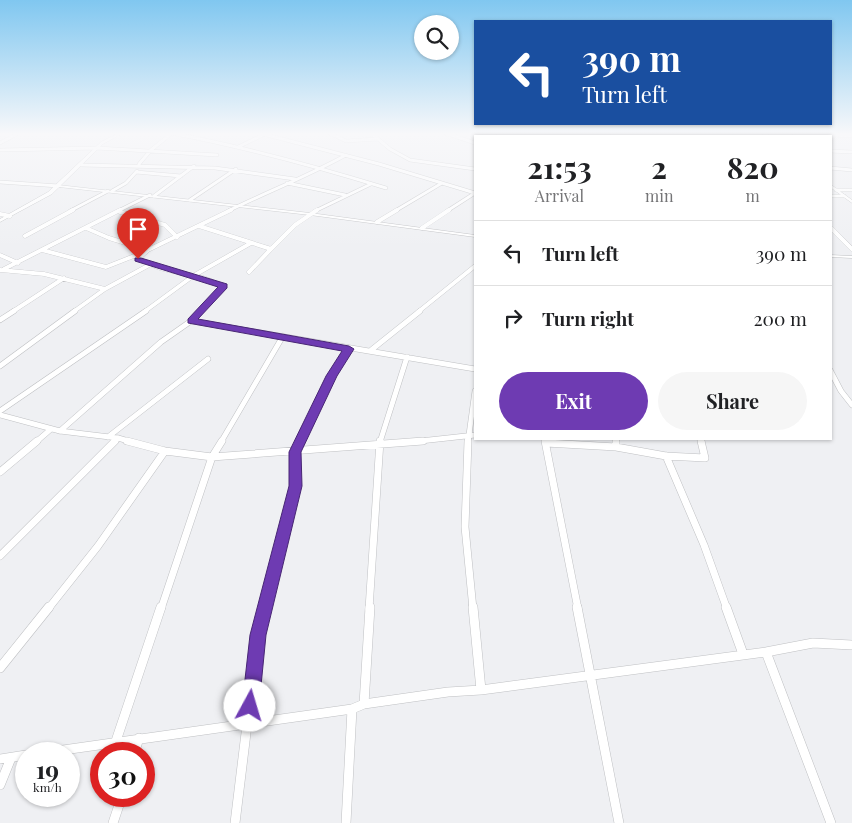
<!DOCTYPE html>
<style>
:root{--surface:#fff;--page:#f6f6f6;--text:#202124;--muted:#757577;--line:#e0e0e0;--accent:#6e3bb2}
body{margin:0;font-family:"Playfair Display",serif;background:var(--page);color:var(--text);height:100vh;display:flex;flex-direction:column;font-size:19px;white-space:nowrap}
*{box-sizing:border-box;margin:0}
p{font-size:16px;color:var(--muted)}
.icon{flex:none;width:28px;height:28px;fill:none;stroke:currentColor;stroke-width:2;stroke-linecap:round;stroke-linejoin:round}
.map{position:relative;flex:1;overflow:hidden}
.drawer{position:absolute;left:474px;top:135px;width:358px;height:305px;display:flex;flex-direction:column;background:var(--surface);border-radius:0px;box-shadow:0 1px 4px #0004}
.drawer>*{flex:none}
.banner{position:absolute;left:474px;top:20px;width:358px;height:105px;border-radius:0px;box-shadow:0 1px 4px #0004;background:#1a4fa0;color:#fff;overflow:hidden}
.tools{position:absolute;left:414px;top:15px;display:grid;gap:10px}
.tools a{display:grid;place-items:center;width:45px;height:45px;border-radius:50%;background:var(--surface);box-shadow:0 1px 4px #0004;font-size:25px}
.speed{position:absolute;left:15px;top:742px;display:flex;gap:10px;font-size:25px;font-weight:700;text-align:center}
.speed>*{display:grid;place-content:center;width:65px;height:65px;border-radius:50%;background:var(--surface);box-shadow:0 1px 4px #0004;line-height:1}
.speed small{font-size:12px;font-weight:400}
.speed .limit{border:8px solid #d22;background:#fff;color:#111}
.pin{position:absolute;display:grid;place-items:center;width:42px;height:42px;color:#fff;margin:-51px -21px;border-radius:50% 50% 50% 0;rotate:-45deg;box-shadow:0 0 5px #0007}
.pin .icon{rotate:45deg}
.me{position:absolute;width:55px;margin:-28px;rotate:6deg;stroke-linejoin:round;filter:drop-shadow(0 0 4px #0008)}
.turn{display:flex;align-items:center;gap:18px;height:105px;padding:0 25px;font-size:22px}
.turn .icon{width:65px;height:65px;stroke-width:2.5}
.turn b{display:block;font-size:35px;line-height:42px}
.eta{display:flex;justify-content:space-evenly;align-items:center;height:85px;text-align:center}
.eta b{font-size:30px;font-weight:700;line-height:35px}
.cta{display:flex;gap:10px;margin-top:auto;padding:10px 25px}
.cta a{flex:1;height:58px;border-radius:30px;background:var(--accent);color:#fff;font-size:20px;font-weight:700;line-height:58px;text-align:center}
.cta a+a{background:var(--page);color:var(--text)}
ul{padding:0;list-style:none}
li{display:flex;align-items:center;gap:15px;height:65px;padding:0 25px;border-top:1px solid var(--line)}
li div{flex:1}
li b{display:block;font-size:19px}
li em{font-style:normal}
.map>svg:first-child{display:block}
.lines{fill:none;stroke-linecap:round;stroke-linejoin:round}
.minor-far4-casing{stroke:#bfc0c3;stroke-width:4}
.minor-far3-casing{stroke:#bfc0c3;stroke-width:4.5}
.minor-far2-casing{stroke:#bfc0c3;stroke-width:6}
.minor-far1-casing{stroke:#bfc0c3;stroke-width:8}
.minor-casing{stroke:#bfc0c3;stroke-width:10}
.tertiary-casing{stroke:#bfc0c3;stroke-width:1}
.secondary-casing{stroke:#bfc0c3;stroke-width:1}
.minor-far4{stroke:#fff;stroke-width:3}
.minor-far3{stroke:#fff;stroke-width:4}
.minor-far2{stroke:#fff;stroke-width:5}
.minor-far1{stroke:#fff;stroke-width:7}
.minor{stroke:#fff;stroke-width:9}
.tertiary{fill:#fff;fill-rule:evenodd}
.secondary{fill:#fff;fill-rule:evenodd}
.route{fill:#6e3bb2;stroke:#482674}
</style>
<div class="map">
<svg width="852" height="823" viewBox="0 0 852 823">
<rect width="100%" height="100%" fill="#eff0f3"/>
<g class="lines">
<g class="minor-far4-casing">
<path id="minor-far4" d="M171,133C244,147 315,166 386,188
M259,133L379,164L475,193
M329,133L346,141L378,139
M371,133L390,149L410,160L475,169
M445,133L475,143
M792,133L852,136
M483,136L495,133
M542,136L552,133
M598,136L609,133
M673,136L683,133
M726,136L732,133
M0,143L19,133
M238,147L265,134
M0,150L97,148L217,155
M830,151L852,152
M139,164L151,150L172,133
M81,165L215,168L295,179
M830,168L852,170
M136,172L181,176
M0,182L59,186
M287,183L345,195
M836,190H852
M112,191L126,183L137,171
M154,196L194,166
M830,196H844
M190,200L236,169
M70,211L108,191
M118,211L150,195
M228,211C267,192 308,176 346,155
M315,211L371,184
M395,211L442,183
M447,211L475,193"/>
</g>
<g class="minor-far3-casing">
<path id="minor-far3" d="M120,212L165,225L177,237
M0,214L10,216
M377,222L397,210
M199,226L271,249L249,272
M830,227L852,249
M86,228L109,238L148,250
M422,228L449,210
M25,236L73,210
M271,249L295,225L317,210
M42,250L106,267L134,256H140
M0,255L18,263
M4,269L120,210
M0,270L44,274L105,289
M12,312L64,278
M73,312L105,289L151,264
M144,312L193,276L251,243
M200,312L224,288C199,270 164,276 139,258L148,250L231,210
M418,312L475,266"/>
</g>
<g class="minor-far2-casing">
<path id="minor-far2" d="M0,320L14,311
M191,321L475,369
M370,351L420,311
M0,366L75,311
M830,370L841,391L852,405
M0,411L146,311
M0,415L60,431L118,438L132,442
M60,431L161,342L191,321L201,311
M108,437L208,359
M545,439L546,442
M616,439V442
M701,439L702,442
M36,442L51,429
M114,442L118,438
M221,442L283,336
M300,442L332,376L349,349
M380,442L407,357
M411,442L475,435
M468,442L475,391"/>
</g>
<g class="minor-far1-casing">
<path id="minor-far1" d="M127,441L165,451L212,457L423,441
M468,441L465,527L473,609
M545,441L578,609
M616,441V447
M546,443L616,447L666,456L705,458L701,441
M666,456L704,545L727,609
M0,472L37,441
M0,556L115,441
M48,609L98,546L165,451
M161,609L212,457L222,441
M265,609L295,486V452L301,441
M369,609L380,441"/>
</g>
<g class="minor-casing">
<path id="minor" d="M473,607L481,690
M577,607L619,823
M726,607L743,654
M766,652L831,823
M0,668L49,607
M364,704L370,607
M116,741L161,607
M35,754L352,709L364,704L448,692L481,690L766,652L813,643L852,645
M134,754L139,738
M0,759L26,755
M0,785L11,758
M113,823L122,796
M235,823L258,635L265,607
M346,823L352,709"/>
</g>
<g class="tertiary-casing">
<path id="tertiary" d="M762,133H765L771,136H767L762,134Z
M830,184L852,200V203L830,187Z
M58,185L310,213L475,235V237L310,215L59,187H58Z
M830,255L852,256V258L830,257Z"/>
</g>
<g class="secondary-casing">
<path id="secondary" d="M119,133H123L103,144L52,194L0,222V219L48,192L101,142Z"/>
</g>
<use href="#minor-far4" class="minor-far4"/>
<use href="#minor-far3" class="minor-far3"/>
<use href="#minor-far2" class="minor-far2"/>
<use href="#minor-far1" class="minor-far1"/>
<use href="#minor" class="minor"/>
<use href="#tertiary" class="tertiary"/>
<use href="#secondary" class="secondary"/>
</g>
<linearGradient id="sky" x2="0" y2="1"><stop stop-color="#80c7f0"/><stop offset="0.54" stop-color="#f8f8fa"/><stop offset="1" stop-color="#f8f8fa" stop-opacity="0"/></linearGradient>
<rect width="852" height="248" fill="url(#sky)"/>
<path class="route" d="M135,258H141L227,284V288L198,319L349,346L354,349L337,376L301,452L302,486L266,635L259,706L257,712L250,714L244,712L242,706L250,635L289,486V452L326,376L342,351L188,323V319L218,287L135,261Z"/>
</svg>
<div class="tools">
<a><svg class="icon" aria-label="search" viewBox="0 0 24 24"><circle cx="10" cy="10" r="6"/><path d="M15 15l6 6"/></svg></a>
</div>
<div class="speed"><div>19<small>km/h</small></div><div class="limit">30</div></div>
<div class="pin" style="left:138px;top:259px;background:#d93025"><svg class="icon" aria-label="arrive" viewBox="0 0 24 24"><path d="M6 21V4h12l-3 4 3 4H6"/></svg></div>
<svg class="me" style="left:250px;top:706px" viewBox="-20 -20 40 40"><circle r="19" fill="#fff"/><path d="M0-13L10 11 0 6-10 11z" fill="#6e3bb2"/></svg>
<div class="banner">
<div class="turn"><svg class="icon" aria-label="left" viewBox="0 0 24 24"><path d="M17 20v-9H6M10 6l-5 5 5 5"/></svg><div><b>390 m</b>Turn left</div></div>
</div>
<section class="drawer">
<div class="eta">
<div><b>21:53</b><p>Arrival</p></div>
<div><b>2</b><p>min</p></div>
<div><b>820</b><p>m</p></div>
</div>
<ul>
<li><svg class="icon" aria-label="left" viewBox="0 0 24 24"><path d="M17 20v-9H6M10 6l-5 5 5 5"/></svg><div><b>Turn left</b></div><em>390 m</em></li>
<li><svg class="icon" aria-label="right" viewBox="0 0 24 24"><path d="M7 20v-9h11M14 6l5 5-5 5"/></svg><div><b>Turn right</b></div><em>200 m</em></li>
</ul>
<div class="cta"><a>Exit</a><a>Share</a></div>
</section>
</div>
